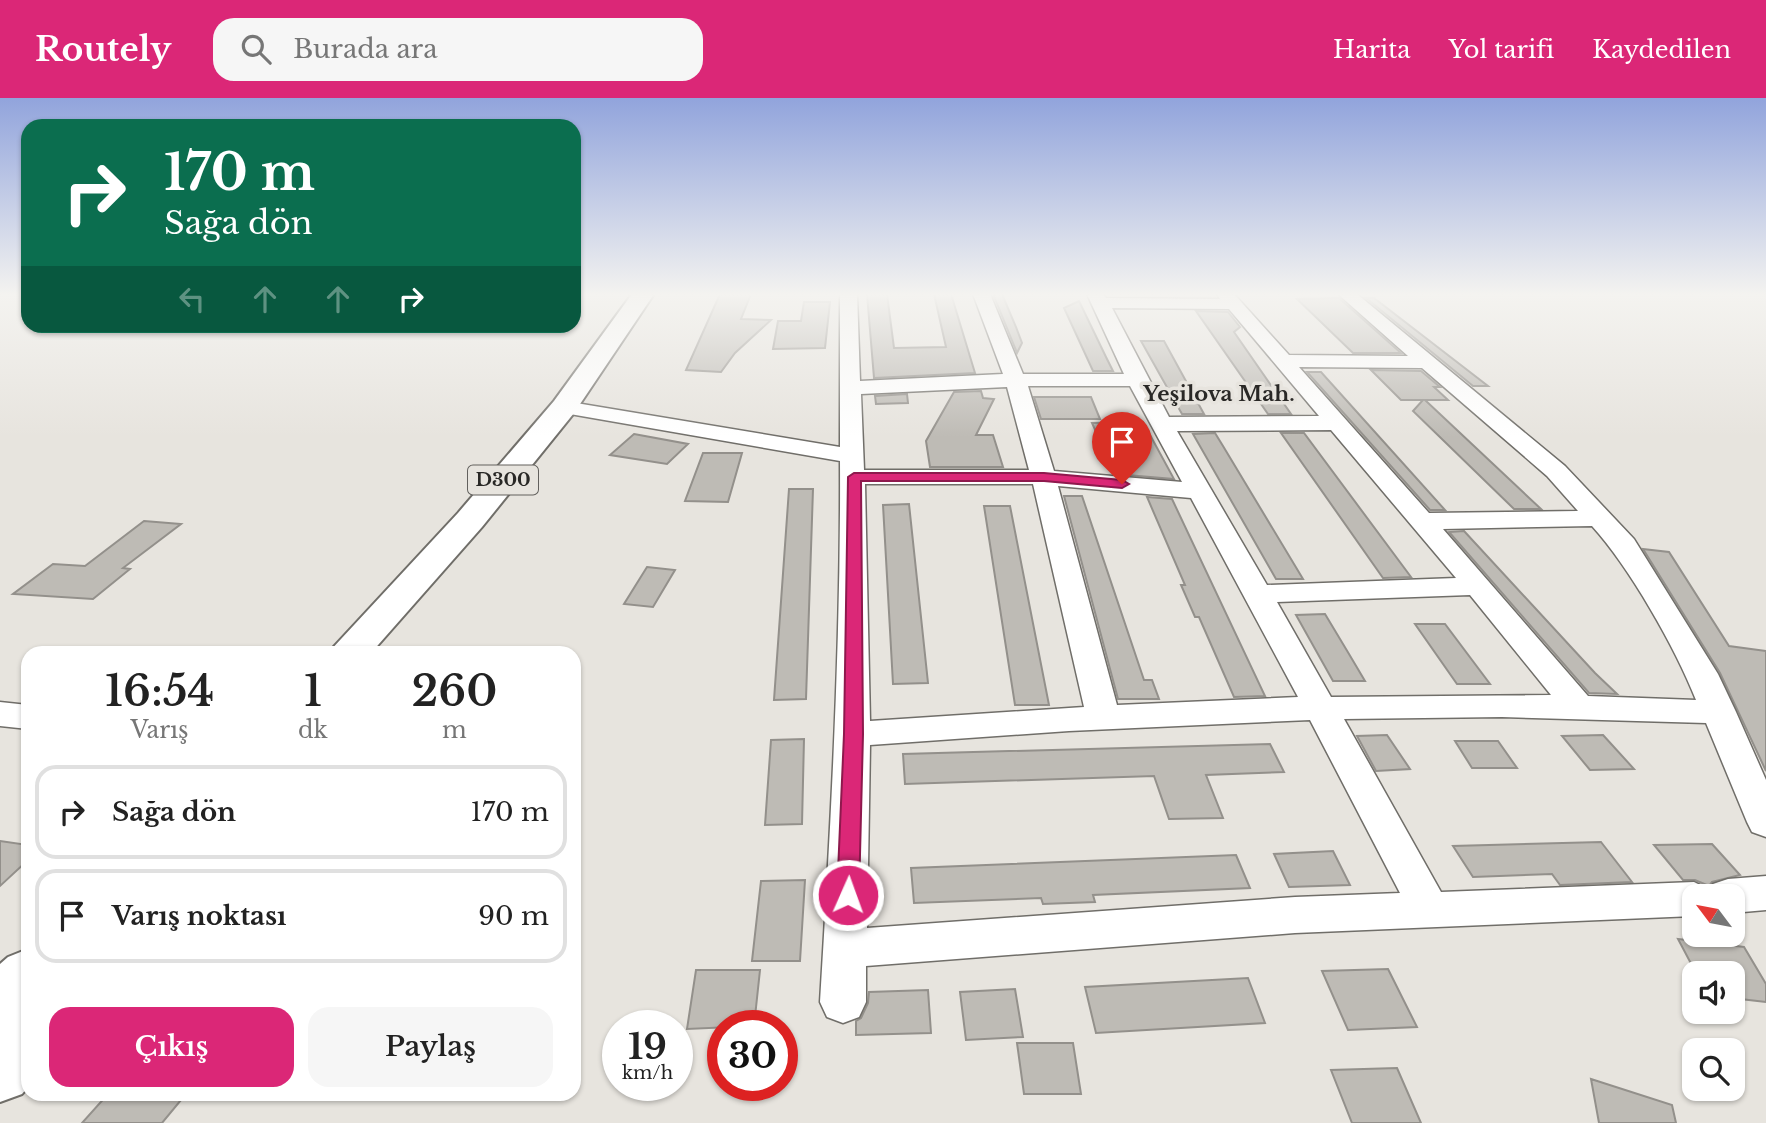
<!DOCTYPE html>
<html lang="tr">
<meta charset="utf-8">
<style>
:root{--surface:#fff;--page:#f6f6f6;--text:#222;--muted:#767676;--line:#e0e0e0;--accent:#db2777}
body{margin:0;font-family:"Libre Baskerville",serif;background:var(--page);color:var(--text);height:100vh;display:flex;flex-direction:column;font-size:26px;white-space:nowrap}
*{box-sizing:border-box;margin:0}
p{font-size:23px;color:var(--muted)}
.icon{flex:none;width:38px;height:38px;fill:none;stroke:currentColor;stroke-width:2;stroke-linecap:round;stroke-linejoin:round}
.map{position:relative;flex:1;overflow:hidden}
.panel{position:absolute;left:21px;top:548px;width:560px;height:455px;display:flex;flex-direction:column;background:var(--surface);border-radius:21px;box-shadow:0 2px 5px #0004}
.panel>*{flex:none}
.guide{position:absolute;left:21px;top:21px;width:560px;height:214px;border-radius:21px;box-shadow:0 2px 5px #0004;background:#0b6e4f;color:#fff;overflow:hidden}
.needle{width:46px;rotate:302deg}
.tools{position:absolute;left:1682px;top:786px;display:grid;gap:14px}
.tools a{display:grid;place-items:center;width:63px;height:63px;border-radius:14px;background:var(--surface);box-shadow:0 2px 5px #0004;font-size:35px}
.speed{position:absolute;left:602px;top:912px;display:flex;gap:14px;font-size:35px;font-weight:700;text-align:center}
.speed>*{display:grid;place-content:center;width:91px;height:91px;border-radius:50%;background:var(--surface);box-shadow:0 2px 5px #0004;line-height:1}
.speed small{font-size:18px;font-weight:400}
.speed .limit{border:10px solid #d22;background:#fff;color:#111}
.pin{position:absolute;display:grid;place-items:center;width:60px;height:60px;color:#fff;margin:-72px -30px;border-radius:50% 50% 50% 0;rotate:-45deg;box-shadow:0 0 7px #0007}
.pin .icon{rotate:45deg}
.me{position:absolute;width:77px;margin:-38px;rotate:2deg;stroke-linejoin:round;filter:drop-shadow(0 0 5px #0008)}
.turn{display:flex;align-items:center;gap:24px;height:147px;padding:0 28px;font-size:32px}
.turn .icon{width:91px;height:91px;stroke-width:2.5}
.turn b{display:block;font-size:49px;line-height:60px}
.lanes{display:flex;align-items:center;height:66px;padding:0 28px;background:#0003;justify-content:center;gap:35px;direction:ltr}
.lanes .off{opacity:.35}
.eta{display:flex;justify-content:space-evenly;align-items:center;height:119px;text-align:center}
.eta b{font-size:42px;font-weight:600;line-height:49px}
.primary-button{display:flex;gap:14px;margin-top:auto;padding:14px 28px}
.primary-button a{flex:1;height:80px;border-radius:21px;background:var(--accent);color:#fff;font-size:28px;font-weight:600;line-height:80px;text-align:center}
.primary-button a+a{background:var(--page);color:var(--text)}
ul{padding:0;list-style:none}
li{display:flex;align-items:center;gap:21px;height:94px;margin:0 14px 10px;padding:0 14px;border:4px solid var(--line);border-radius:21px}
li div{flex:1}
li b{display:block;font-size:26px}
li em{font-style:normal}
header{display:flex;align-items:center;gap:42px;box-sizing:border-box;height:98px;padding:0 35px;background:var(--accent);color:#fff}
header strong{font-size:33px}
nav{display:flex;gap:38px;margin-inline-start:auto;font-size:24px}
.search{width:490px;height:63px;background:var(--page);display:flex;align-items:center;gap:18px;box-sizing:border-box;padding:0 24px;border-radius:21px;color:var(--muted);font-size:26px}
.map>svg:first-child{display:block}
.building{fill:#bebbb5;stroke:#93908b;stroke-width:2}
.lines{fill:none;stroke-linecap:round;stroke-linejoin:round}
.minor-casing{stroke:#706e69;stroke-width:3}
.highway-casing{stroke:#706e69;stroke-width:4}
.minor{fill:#fff;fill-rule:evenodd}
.highway{fill:#fff;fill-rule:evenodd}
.route{fill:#db2777;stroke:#8e194d;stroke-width:2}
.labels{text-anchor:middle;stroke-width:7;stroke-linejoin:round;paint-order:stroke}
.shield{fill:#e7e4de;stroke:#62605d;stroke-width:2}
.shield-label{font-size:18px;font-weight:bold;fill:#292826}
.far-district-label{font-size:21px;font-weight:bold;fill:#292826;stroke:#e7e4de}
</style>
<header>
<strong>Routely</strong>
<div class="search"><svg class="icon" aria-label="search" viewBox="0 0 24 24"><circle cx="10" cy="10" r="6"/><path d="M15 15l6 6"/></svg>Burada ara</div>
<nav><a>Harita</a><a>Yol tarifi</a><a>Kaydedilen</a></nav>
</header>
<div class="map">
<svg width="1766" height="1025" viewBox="0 0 1766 1025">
<rect width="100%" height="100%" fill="#e7e4de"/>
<path class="building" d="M720,196H751L741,221L771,222L735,255L721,274L686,272Z
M867,196H887L894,250L946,249L934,196H951L975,275L874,280Z
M993,196H1002L1016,229L1022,245L1017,255Z
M1339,200L1401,255H1353L1297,201Z
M1366,200H1374L1488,288H1473Z
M1079,203L1106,259L1113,273H1093L1064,210Z
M804,204H830L825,250L773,251L778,223H801Z
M1196,213L1228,214L1240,229L1234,234L1291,316H1268Z
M1141,243H1164L1204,316H1182Z
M1371,272L1421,273L1440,289H1434L1448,302H1425L1541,411H1514L1413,313L1423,302H1401Z
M1307,274H1321L1445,412H1430Z
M981,293L983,300L994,301L976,337H993L1003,369H930L926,343L954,294Z
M907,296L908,305L876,306L875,298Z
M1034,299H1091L1100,321H1041Z
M1143,324L1174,381L1115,376L1092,325Z
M1215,335L1223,348L1303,481H1276L1193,336Z
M1281,335H1304L1411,479L1383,480Z
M634,336L688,346L667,366L610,357Z
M703,355H742L728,404L685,403Z
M789,391H813L806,601L774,602Z
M1064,398H1082L1144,582H1152L1159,601H1118Z
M1147,399L1172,401L1265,598L1234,599L1199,519H1195L1181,487H1185Z
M909,406L928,585L893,586L883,407Z
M984,408H1010L1049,607H1015Z
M144,423L181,426L123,470L130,471L93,501L13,496L53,466L85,468Z
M1464,433L1595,575L1617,596L1589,595L1449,434Z
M1643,451L1669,454L1729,548L1766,553V673L1720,575Z
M647,469L675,472L653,509L624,506Z
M1325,516L1349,556L1365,583H1333L1296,517Z
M1415,526H1445L1490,586H1457Z
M1387,637L1410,671L1376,673L1357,638Z
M1603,637L1634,671L1590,672L1562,638Z
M804,641L802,726L765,727L771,642Z
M1455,643H1498L1517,670H1472Z
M1270,646L1284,674L1206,677L1223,720L1169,721L1154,678L905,686L903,656Z
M0,743L28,747V762L0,788Z
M1601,744L1632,784L1560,787L1552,776L1473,779L1453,748Z
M1712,746L1740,777L1712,784L1709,788L1695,782H1683L1654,747Z
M1333,753L1350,787L1289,789L1274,756Z
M1236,757L1250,790L1093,797L1095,804L1043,806L1041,800L914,805L911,770Z
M805,782L800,863H752L761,783Z
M1678,841L1744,849L1766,886V904L1732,900V875H1696Z
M1388,871L1417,929L1348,932L1322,873Z
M696,872H760L754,928L687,931Z
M1248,880L1265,925L1096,935L1085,889Z
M1015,891L1023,939L966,942L960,894Z
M928,892L931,935L856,937V923L861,920L868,905L869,894Z
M1017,945H1073L1081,996H1024Z
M1397,970L1421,1025H1352L1331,972Z
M1591,981L1672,1007L1676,1025H1599Z
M108,996H186L162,1025H82Z"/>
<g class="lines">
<g class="minor-casing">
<path id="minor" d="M840,196H857L860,283L1003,276L973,196H990L1023,276H1124L1087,196H1103L1106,200L1220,201L1217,196H1234L1289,257L1408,258L1338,196H1357L1565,368L1634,441L1718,576L1736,614L1766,682V739L1752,734L1747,724L1706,625L1502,619L1344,621L1441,794L1694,784L1710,792L1713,786L1728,781L1766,778V812L1732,815V798H1694V818L1295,835L866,868V904L859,919L843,925L827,919L820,904C831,723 841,544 840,363L564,315L553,309L564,303L840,349ZM1112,210L1229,211L1319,318L1169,319ZM1299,269L1422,270L1547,378L1578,413L1429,415ZM1028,288H1130L1182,384L1054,373ZM1007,289L1029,372H864L861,296ZM1331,332L1456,480L1267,487L1177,333ZM865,386H1033L1084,609L870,623ZM1058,388L1191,400L1298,599L1117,607ZM1592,428C1630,470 1675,549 1696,602L1588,598L1443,431ZM1470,497L1551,597L1331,599L1277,504ZM1310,622L1400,795L1295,799L867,830L870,647L1069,633Z
M0,604L28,607V631L0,628Z"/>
</g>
<g class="highway-casing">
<path id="highway" d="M632,196H654L574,315L482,429L371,555H328L458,415L554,303Z
M28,851V989L22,996L0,1004V866L8,859Z"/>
</g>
<use href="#minor" class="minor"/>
<use href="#highway" class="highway"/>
</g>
<linearGradient id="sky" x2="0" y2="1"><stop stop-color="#91a4dc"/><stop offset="0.58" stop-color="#f4f3f0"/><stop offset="1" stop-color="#f4f3f0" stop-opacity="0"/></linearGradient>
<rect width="1766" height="339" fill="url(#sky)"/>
<path class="route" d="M1044,375L1122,382L1129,386L1122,390L1044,383H861L863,636L859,797L856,804L848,806L840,804L837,797L844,636L848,379L854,375Z"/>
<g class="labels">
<rect class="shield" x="468" y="367.5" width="70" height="29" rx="5"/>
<g class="shield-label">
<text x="503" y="388">D300</text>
</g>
<g class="far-district-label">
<text x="1219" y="303">Yeşilova Mah.</text>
</g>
</g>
</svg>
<div class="tools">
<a><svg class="needle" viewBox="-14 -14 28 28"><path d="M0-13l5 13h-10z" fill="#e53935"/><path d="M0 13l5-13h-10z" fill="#767676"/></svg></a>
<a><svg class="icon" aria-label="sound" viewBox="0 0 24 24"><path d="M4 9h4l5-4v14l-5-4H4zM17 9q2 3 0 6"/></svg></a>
<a><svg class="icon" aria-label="search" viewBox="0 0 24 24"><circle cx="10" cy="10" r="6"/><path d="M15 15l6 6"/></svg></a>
</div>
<div class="speed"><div>19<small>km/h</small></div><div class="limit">30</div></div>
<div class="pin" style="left:1122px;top:386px;background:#d93025"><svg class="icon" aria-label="arrive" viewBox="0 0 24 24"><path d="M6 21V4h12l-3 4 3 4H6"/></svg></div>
<svg class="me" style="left:848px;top:797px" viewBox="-20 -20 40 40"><circle r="17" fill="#db2777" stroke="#fff" stroke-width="3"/><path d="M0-11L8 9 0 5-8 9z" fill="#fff"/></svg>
<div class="guide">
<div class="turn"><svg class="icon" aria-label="right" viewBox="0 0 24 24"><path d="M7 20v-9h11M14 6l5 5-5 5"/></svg><div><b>170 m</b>Sağa dön</div></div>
<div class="lanes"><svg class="icon off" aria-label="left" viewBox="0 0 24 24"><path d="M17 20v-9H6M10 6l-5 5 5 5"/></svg><svg class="icon off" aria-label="ahead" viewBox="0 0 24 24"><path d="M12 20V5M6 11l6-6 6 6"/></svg><svg class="icon off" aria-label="ahead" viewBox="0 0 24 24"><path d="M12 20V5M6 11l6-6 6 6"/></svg><svg class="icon" aria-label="right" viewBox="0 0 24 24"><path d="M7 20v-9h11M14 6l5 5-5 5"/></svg></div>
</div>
<section class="panel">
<div class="eta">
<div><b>16:54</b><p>Varış</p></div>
<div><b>1</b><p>dk</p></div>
<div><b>260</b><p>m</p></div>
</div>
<ul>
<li><svg class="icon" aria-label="right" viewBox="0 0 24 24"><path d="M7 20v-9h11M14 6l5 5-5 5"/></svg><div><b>Sağa dön</b></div><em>170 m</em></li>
<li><svg class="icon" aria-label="arrive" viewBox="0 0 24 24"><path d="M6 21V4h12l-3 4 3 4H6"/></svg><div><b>Varış noktası</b></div><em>90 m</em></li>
</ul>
<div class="primary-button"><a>Çıkış</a><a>Paylaş</a></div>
</section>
</div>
